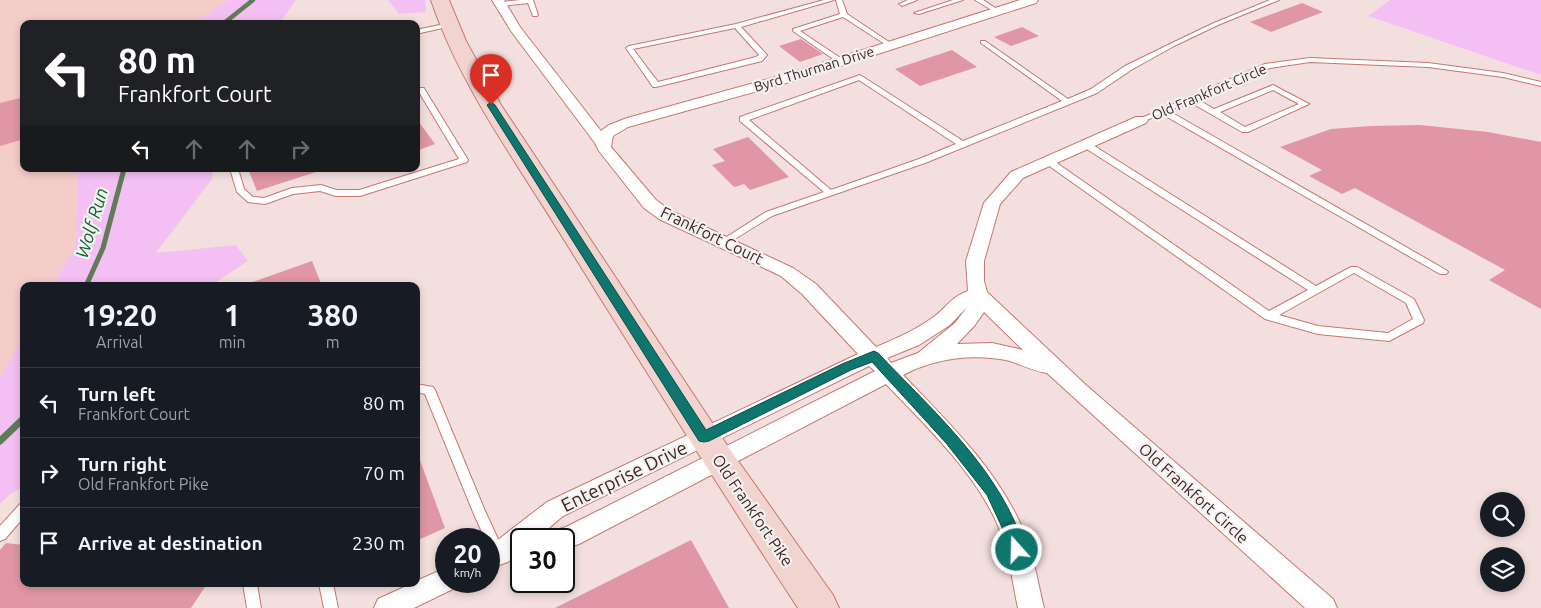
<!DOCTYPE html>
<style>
:root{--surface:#171b24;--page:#242831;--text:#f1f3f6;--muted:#9ea1a6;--line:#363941}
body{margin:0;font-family:Ubuntu,sans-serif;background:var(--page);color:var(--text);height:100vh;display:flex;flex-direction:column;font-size:19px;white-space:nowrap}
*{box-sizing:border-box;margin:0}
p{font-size:16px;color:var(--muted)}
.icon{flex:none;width:28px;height:28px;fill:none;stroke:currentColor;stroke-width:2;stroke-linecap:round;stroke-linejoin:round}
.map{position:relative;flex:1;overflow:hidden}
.panel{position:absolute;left:20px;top:282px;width:400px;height:305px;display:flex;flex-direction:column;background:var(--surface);border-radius:10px;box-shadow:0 2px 8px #0003}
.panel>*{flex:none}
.guide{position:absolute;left:20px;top:20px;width:400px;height:152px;border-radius:10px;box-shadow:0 2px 8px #0003;background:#202124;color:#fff;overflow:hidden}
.controls{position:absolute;left:1480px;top:492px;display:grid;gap:10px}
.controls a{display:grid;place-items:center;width:45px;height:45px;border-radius:50%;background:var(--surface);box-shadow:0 2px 8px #0003;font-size:25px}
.speed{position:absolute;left:435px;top:528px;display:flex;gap:10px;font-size:25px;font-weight:700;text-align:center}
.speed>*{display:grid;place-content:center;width:65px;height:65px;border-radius:50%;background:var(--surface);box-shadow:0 2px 8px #0003;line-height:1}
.speed small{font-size:12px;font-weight:400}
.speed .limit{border:2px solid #111;border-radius:8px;background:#fff;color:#111}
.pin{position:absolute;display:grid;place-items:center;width:42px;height:42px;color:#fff;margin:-51px -21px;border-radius:50% 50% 50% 0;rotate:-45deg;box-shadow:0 0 5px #0007}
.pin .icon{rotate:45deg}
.me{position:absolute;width:55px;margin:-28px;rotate:340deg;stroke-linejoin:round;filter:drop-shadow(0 0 4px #0008)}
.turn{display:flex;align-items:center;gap:18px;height:105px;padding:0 15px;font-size:22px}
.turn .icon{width:65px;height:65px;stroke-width:2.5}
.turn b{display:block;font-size:35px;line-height:42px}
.lanes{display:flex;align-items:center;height:48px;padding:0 15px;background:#0003;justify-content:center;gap:25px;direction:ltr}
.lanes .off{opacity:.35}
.eta{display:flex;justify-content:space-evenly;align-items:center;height:85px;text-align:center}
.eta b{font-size:30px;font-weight:700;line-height:35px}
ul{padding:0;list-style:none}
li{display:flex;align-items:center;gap:15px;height:70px;padding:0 15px;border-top:1px solid var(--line)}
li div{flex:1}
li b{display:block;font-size:19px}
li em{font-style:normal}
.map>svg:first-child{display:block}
.built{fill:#f5cdc8}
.green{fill:#f4c0f3}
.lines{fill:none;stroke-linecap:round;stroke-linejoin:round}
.stream-far2{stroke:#5f7b58;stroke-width:4.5}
.stream-far1{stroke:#5f7b58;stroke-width:5}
.stream{stroke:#5f7b58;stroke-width:7}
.building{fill:#e096a4}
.service-casing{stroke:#c7766d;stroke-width:2}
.minor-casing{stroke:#c7766d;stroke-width:2}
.secondary-casing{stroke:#c7766d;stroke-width:2}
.service{fill:#fff;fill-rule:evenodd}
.minor{fill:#fff;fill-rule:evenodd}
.secondary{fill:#f1d3d0;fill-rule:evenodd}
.route{fill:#0f766e;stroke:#0a4d48}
.labels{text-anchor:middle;stroke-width:4.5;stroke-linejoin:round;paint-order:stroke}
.far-street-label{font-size:14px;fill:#44221f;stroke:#f2f2f2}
.street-label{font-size:16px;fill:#44221f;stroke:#f2f2f2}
.water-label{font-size:18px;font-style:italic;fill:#136427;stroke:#f2f2f2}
.near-street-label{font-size:19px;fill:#44221f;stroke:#f2f2f2}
</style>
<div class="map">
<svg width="1541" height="608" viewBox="0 0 1541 608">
<rect width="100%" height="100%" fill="#f3e0de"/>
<path class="built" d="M0,0H229L192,24H24V169H78L75,247L52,286H24V336L0,378Z"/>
<path class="green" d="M229,0H296L279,24H192Z
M388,0H425L426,12L399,14Z
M1390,0H1541V75L1368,16Z
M78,169H213L212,179L156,253L236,245L248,261L210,286H52L75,247Z
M24,336V486L9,495L0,504V378Z"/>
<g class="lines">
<path class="stream-far2" d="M223,24L253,0"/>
<path class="stream-far1" d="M86,286L103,248L124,169"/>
<path class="stream" d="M0,441L24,418"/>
</g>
<path class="building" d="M1302,3L1323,12L1271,32L1250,22Z
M1022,27L1039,36L1011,46L994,37Z
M801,39L823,54L800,62L779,46Z
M952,50L977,67L920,86L895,69Z
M24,97V139L0,146V103Z
M416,118L435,144L416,151Z
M1420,125L1488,132L1541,142V309L1489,280L1505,270L1355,188L1342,194L1309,176L1322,170L1280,147L1331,129L1371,126Z
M748,137L789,177L750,190L744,184L734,187L712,165L725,161L713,149Z
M248,169H316V172L257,191Z
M312,261L322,286H247V284Z
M416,455H418L445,528L416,541Z
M691,540L729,608H555Z
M6,543L24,545V584H207L191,608H0V550Z"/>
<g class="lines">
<g class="service-casing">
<path id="service" d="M521,0H533L538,15L537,16H533L528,3L502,6L499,4L502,2Z
M824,0H834L741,27L767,55L762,61L656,87H653L626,48L629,46L736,24ZM735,28L759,55L756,57L658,82L633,49Z
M836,0H842L847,14L892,44V46H888L843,17L800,31L842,59V63H839L793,31V29L840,14Z
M908,0H917L902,6L899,4Z
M953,0H963L919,14L914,13Z
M975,0H983L1000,11L995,12Z
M1270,0H1279L1218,25L1174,46L1131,70L1097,93L925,163L772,216L725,245H719L717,243L766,212L824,192L740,121V117L860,75L963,141L1062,101L981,43V41H985L1068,99L1091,89L1125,66L1170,44L1214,23ZM859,80L956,144L919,159L831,190L749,120Z
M449,23L451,24V26L416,34V30Z
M1310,58L1428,63L1503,73L1541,82V86L1503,77L1428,67L1310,62L1270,68L1197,99L1214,109L1273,85L1309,104L1248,132H1242L1190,102L1169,111L1446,270L1448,272L1446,274H1440L1162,114L1141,122L1137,120L1265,64ZM1273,90L1299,104L1245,127L1220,112Z
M416,88H424L425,90L468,160L467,162L360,196H336L320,191L293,194L265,204L248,202L237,192L231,172L233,169H241L239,172L244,189L253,197L264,198L292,188L321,185L337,190H359L459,159L419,92H416Z
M1082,142H1088L1316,286L1351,267H1357L1414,299L1424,320L1423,323L1389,341L1318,334L1265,319L1045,163V159H1051L1269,311L1308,290L1082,146ZM1354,273L1406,303L1413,319L1388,333L1318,326L1279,315Z
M416,384L433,387L435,390L485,511L505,554L504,558L499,560L494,558L489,546V539H485L473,512L425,394L416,392Z
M24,503V517L5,539L0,541V526L20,504Z
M243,584H257L261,608H247Z
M319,584H333L338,608H324Z"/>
</g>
<g class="minor-casing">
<path id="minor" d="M492,0H504L520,27L601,131L609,125L627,118L787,74L1020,0H1038L1036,3L797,80L628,127L613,136L611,147L656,200L671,211L793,268L816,284L876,347C897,338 916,330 935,316C948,306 951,297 968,291L966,261L984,203L1011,172L1136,117H1146L1148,120L1146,123L1023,178L1000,204L984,261V281L987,292L1087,386L1333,599L1337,608H1305L1047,373C1034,371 1022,365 1010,361C975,353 935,358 903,375C950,424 999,471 1025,534C1034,557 1038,584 1044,608H1018C1013,585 1010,559 1002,536C983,480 927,427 886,384L579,544L564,549V539H549L553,531L566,527L875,371L869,366L563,516L536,539H521V551L508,562L499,565L490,562L489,558L490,546L547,502L858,354L802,294L781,276L659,219L644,208L599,151L595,143L511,31ZM968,306L955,323L918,353L891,363L887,358L919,345L950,325ZM984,312L1023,350L992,343L957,344L975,325Z
M446,568V581H458L455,588L414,608H374L378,599L411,584H416V581Z"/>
</g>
<g class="secondary-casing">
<path id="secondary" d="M431,0H449L466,41L501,105L731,451L833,595L839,608H798C718,486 640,362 563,238C516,161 460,86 431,0Z"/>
</g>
<use href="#service" class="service"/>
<use href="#minor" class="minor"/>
<use href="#secondary" class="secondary"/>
</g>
<path class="route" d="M491,102L495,105L706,430L842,364L874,351L878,353C932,410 1003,472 1025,550L1023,554L1017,556L1012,554L1006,536L987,495L946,443L872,362L851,370L709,441L704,442L699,441L487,105Z"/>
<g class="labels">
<g class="far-street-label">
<text transform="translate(814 69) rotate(-17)" y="5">Byrd Thurman Drive</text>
<text transform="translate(1209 92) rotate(-23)" y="5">Old Frankfort Circle</text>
</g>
<g class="street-label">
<text transform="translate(712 235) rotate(26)" y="6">Frankfort Court</text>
<text transform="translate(1194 493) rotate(42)" y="6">Old Frankfort Circle</text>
<text transform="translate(753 510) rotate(56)" y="6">Old Frankfort Pike</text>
</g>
<g class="water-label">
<text transform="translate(92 223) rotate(-73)" y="6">Wolf Run</text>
</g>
<g class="near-street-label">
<text transform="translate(624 476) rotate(-26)" y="7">Enterprise Drive</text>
</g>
</g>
</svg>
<div class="controls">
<a><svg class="icon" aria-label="search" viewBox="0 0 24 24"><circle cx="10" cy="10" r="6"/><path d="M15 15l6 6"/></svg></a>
<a><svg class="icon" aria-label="layers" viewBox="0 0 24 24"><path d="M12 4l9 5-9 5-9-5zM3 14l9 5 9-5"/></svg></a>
</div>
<div class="speed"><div>20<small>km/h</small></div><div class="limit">30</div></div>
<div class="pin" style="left:491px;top:105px;background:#d93025"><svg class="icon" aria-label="arrive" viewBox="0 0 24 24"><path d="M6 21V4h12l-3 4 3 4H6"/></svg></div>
<svg class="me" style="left:1017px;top:550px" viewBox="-20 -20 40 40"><circle r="17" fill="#0f766e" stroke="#fff" stroke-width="3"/><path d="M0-11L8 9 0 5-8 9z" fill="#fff"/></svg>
<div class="guide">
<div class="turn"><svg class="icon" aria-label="left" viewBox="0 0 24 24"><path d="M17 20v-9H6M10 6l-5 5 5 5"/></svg><div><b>80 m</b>Frankfort Court</div></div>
<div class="lanes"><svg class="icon" aria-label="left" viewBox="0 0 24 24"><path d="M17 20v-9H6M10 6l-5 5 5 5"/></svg><svg class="icon off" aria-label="ahead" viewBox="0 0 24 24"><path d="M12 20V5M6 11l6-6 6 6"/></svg><svg class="icon off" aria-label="ahead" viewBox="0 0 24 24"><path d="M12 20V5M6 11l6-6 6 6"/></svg><svg class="icon off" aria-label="right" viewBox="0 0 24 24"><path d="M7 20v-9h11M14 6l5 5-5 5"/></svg></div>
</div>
<section class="panel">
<div class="eta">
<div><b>19:20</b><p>Arrival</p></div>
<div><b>1</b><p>min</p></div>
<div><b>380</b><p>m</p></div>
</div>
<ul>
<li><svg class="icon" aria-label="left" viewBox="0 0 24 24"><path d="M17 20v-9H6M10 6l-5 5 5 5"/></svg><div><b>Turn left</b><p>Frankfort Court</p></div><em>80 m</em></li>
<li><svg class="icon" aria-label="right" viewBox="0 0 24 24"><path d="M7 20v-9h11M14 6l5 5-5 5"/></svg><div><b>Turn right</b><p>Old Frankfort Pike</p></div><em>70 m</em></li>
<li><svg class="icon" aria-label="arrive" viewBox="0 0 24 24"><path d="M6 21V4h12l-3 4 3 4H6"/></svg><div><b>Arrive at destination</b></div><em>230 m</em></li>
</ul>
</section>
</div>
